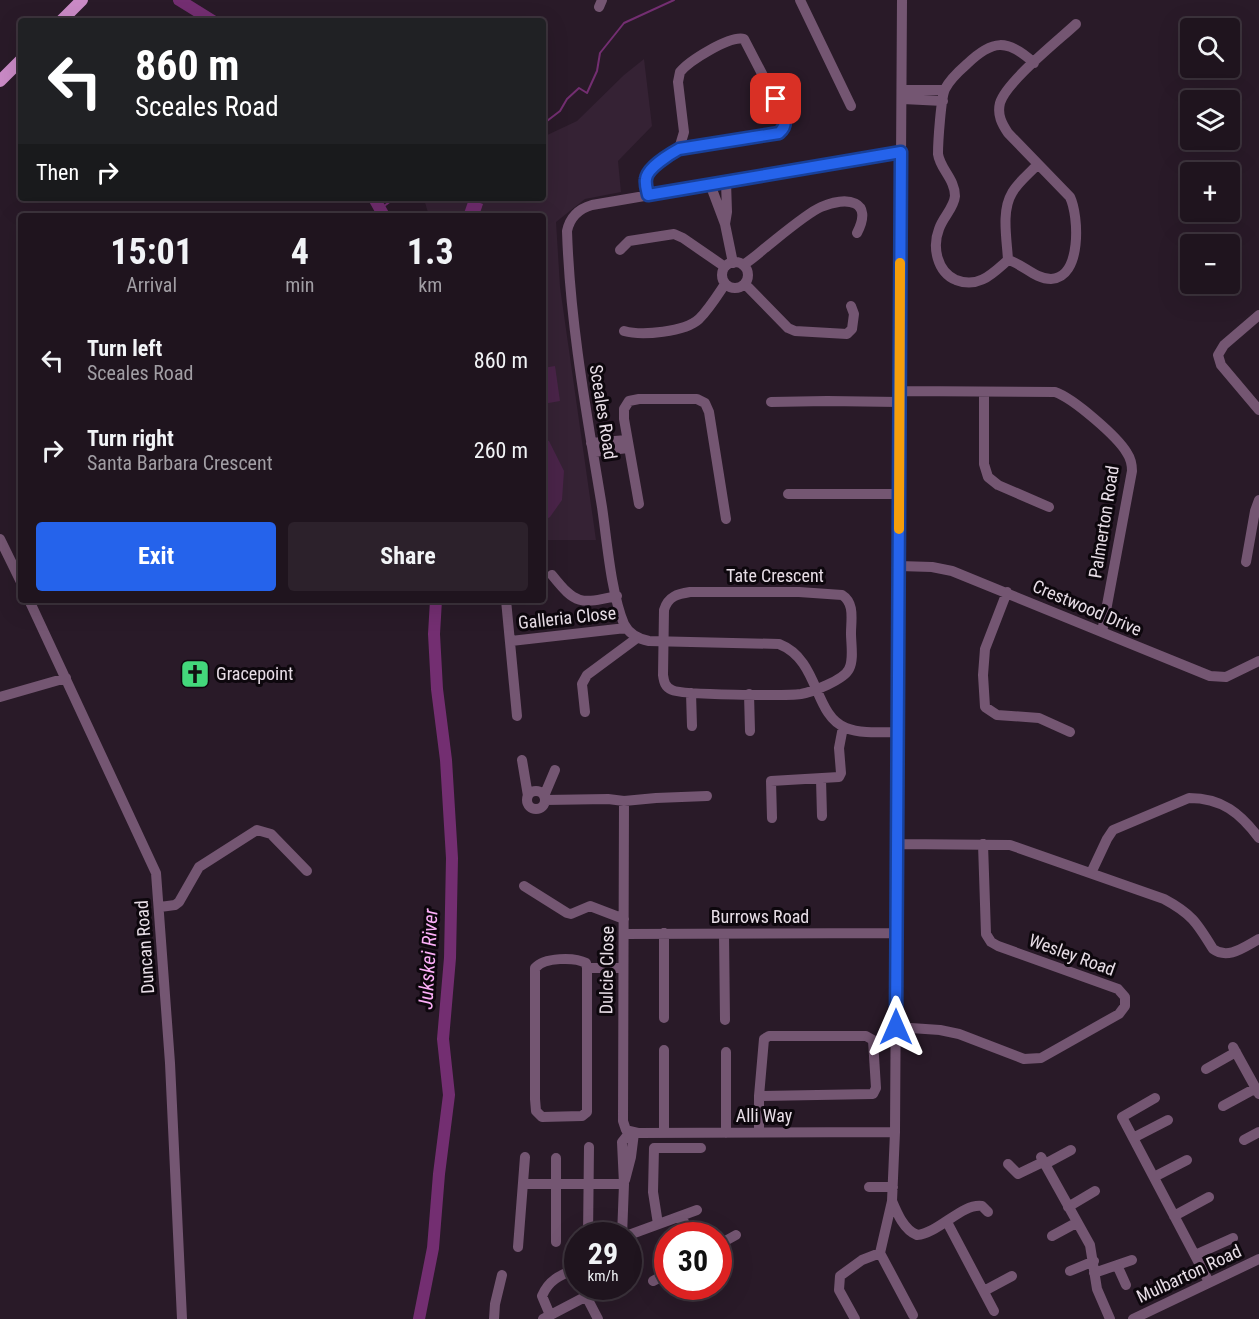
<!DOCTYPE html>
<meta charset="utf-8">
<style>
:root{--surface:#1f141e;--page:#2c212b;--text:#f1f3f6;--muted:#a19ea4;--line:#3c333c;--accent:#2563eb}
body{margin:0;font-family:"Roboto Condensed",sans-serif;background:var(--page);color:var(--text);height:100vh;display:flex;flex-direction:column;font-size:22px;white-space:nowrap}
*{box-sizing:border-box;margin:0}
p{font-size:20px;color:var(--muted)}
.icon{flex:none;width:33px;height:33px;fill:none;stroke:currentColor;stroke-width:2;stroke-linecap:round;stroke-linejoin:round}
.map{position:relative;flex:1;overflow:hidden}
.side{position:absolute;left:18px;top:213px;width:528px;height:390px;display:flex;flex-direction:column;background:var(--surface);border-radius:6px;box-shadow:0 6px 24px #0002,0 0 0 2px var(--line)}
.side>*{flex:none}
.hud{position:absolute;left:18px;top:18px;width:528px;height:183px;border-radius:6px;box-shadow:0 6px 24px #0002,0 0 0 2px var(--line);background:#202124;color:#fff;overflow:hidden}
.tools{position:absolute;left:1180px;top:18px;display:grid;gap:12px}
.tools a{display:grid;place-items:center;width:60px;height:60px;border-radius:6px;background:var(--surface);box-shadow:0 6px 24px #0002,0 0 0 2px var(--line);font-size:30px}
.speed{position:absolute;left:564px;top:1222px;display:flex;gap:12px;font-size:30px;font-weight:700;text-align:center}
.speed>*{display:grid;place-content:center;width:78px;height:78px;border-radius:50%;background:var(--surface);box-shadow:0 6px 24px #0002,0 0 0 2px var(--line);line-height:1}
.speed small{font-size:15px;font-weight:400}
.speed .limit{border:9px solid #d22;background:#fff;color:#111}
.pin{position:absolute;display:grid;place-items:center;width:51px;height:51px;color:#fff;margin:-26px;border-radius:12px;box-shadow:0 3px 9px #0006}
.me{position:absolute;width:66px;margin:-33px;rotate:0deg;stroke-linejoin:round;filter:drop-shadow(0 0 4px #0008)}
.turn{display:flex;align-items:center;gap:21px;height:126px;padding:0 18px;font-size:27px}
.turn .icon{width:78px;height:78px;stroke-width:2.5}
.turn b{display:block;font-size:42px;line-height:51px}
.then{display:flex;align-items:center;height:57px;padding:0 18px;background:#0003;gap:12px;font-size:22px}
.eta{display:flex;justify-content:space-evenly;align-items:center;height:102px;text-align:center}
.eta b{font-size:36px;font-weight:700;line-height:42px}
.button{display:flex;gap:12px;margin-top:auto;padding:12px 18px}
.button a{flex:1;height:69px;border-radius:6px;background:var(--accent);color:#fff;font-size:24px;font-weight:700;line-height:69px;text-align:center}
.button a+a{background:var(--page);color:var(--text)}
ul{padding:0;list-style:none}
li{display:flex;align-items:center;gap:18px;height:90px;padding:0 18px}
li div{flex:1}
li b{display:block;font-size:22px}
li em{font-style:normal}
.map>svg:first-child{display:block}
.built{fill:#352234}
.green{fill:#4a2449}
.water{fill:#732e71}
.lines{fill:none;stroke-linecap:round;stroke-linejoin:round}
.stream{stroke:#732e71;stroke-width:2}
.river{stroke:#732e71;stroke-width:12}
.minor{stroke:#745672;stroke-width:10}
.major{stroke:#ca8ac6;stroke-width:12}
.route-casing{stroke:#184099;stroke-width:15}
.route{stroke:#2563eb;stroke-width:10}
.slow{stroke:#f59e0b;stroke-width:10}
.labels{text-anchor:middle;stroke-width:6;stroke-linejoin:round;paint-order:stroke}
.street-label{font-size:18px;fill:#e7dde6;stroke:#0d070d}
.poi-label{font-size:18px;fill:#e7dde6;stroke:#0d070d;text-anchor:start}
.water-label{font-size:20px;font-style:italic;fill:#fcaff8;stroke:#0d070d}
</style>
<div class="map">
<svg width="1259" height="1319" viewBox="0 0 1259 1319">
<rect width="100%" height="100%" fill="#291a28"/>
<path class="built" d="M644,59L652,126L618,161L621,192L585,199L556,222L560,287L596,540H543V216H429L424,199L543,198V137L577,121L624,75Z"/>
<path class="green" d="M555,366L560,401L543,404V368Z
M543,438L549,441L564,471L562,500L550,517L543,521Z"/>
<path class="water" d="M469,199L483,204L479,216H463Z"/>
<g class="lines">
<path class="stream" d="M543,124L560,111L567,99L579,88L587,93L597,71L600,53L624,23L674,0
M380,209L395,198"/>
<path class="river" d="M179,0L213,21
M374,198L384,216
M419,1319L433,1248L439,1174L449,1095L443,1039L450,958L452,858L446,760L437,689L434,634L436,600"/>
<path class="minor" d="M800,0L851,106
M599,7L602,0
M1034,63C1007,38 992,40 967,64C959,71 950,79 945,89C941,97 938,142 938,154C940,169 955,179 955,196C954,208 943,217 939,229C932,247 937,272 956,280C979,289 993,273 1008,260C1023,264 1035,279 1051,279C1082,278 1079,216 1070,197L1008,133C1002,124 997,115 1000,103C1006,82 1059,40 1076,24
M903,90H944
M903,99L943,101
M710,184L725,224L733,263
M648,195L647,175L668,155L679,149L775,134L785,126V118L744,39C730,35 689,61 680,72L678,82L684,132L679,149
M725,224L727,212L726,182
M620,250L629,241L674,234L683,238L725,267
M1008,260C1007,240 1001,211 1012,193C1018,182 1030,173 1038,164
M722 275a13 13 0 1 1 26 0a13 13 0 1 1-26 0Z
M743,265C751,260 758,254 765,248C779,237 807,213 821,207C847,196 874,200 857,233
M745,284L788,328L795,331L847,334L852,329L854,314L851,306
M1259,315L1224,345L1218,355L1221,365L1259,410
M624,331C642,336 685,332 699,319C709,309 717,296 725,284
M900,391L1055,392C1073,398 1118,437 1127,453C1131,459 1132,464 1132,471L1102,632
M984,392V464L988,477L998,485L1049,507
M771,402L827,401L899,402
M591,443L627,440
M593,452L628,448
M788,494H899
M639,504L624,419V409L629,401L639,399H697L705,403L709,412L726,519
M0,539L21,582
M1246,562L1255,511L1259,500
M899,566L932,567L952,571L1210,676L1226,677L1259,661
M552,575C576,605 580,604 617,596
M690,592H799L842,595C855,603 851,620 851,633C851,644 854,660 849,669C844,680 812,692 801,694C787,696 681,695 672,690C665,687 664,682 663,675L664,610C668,596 678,594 690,592Z
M1007,592L985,649L983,675L985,707L997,715L1039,718L1070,732
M29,600L156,873L170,1063L182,1319
M506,600L517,716
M511,641L626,628
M691,693L692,726
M749,694L750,731
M0,697L66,678
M585,712L582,684L587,675L637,638
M897,732C882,732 861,734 846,728C813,715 820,660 779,644L649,641C639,639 629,634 624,624C611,593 607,541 602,507C587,416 570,324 567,231C570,217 578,209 592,205L901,152
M522,760L528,796
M821,779L822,816
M527 800a9 9 0 1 1 18 0a9 9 0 1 1-18 0Z
M544,796L555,770
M545,800L608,799L624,801L656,798L707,796
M624,801L623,1121L626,1130L639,1133L895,1132
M772,818L771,781L839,777L841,773L839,748L843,727
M897,844L1010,845L1164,899C1192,914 1197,923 1213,949C1228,960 1244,947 1259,939
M1091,873L1107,839L1113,830L1189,798C1222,798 1240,813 1259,838
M524,886L567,913L571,914L590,906L624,919
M160,907L175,905L179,902L199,867L257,830L271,834L307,871
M664,933V1018
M624,934L896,933
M724,934L725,1020
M587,968V1112L582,1116L542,1117L536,1111L535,1099V968C544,957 575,957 586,963L587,968H623
M896,1027L940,1030L959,1034L1024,1059L1041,1058L1119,1014L1125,1006V997L1118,989L998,946L991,942L986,934L983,844
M1233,1047L1259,1094
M664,1050V1133
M1206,1069L1236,1052
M1155,1098L1122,1117L1209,1282
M1223,1106L1256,1088
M759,1132V1096L764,1039L769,1036H866L873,1040L876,1088L873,1094L759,1096
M726,1133V1052
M1133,1138L1168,1120
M1244,1140L1259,1132
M1041,1157L1090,1245L1097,1289L1110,1319
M1008,1164L1018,1174L1043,1162
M1045,1164L1071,1150
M1154,1177L1187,1160
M625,1180L631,1157L634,1133
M524,1184H624
M869,1187H893
M892,1201C897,1213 904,1230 917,1235C939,1233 962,1203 982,1206L988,1212
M1068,1207L1095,1191
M681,1216L691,1236
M1174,1216L1209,1197
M947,1222L994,1311
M658,1224L653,1192L654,1148H701
M588,1236L589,1147
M622,1236L624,1184L622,1142L630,1132
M626,1236L697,1210
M1052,1236L1076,1223
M556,1242V1158
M718,1245L736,1235
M518,1247L525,1157
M628,1252L633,1263L628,1273
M880,1253L892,1201L895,1132L902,0
M1195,1255L1233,1238
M1117,1265L1126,1285
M1070,1271L1094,1261
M1094,1273L1132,1260
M653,1281L668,1273
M984,1291L1012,1276
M586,1296L598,1319
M550,1315L542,1296C549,1279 561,1275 578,1268
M494,1319L495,1304L502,1275
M543,1319L604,1287
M855,1319L839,1290L840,1276L862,1260L880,1253L913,1315
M1133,1319L1259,1259"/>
<path class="major" d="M61,21L82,0
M0,81L21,60"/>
</g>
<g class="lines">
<g class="route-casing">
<path id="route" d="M776,99C782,111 791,123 779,133L679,149C670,154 647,168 646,179C645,184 647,190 648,195L901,152L896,1027"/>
</g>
<use href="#route" class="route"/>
<path class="slow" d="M899,529L900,263"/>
</g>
<defs>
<g id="church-square" transform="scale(1.5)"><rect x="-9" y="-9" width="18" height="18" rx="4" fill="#43d77b" stroke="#0d070d"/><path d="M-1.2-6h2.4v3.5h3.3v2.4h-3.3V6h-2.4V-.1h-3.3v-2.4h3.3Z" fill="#111"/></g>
</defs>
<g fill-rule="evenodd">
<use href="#church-square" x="195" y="674"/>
</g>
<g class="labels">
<g class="street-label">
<text transform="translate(603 412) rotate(81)" y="6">Sceales Road</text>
<text transform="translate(1104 522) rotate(-81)" y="6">Palmerton Road</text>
<text x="775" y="582">Tate Crescent</text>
<text transform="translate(1087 608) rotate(23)" y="6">Crestwood Drive</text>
<text transform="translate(567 618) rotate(-6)" y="6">Galleria Close</text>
<text x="760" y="923">Burrows Road</text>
<text transform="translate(145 947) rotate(-94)" y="6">Duncan Road</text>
<text transform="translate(1072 955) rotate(20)" y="6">Wesley Road</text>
<text transform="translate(607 970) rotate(-89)" y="6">Dulcie Close</text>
<text x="764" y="1122">Alli Way</text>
<text transform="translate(1189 1274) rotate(-25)" y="6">Mulbarton Road</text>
</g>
<g class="poi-label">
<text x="216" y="680">Gracepoint</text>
</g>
<g class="water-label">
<text transform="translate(428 959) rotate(-87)" y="7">Jukskei River</text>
</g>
</g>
</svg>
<div class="tools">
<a><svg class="icon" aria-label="search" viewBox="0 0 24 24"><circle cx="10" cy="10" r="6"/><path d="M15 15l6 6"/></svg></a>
<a><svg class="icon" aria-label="layers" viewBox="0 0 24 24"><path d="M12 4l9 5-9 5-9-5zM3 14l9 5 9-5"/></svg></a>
<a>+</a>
<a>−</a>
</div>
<div class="speed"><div>29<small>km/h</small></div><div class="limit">30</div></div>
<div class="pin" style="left:776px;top:99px;background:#d93025"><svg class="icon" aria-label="arrive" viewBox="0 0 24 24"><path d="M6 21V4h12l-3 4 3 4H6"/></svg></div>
<svg class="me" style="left:896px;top:1027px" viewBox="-20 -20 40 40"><path d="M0-17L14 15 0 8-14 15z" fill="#2563eb" stroke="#fff" stroke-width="4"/></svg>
<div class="hud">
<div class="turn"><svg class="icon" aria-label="left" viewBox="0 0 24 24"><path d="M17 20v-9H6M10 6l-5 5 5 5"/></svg><div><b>860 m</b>Sceales Road</div></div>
<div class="then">Then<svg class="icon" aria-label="right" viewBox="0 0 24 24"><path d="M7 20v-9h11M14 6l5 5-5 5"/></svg></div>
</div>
<section class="side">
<div class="eta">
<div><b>15:01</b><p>Arrival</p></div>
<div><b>4</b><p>min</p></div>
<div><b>1.3</b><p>km</p></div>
</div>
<ul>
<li><svg class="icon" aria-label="left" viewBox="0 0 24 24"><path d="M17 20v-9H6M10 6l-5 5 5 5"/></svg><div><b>Turn left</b><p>Sceales Road</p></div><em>860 m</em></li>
<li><svg class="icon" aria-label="right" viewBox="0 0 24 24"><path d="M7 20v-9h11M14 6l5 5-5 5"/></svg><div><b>Turn right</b><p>Santa Barbara Crescent</p></div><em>260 m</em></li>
</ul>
<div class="button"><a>Exit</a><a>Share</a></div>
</section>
</div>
